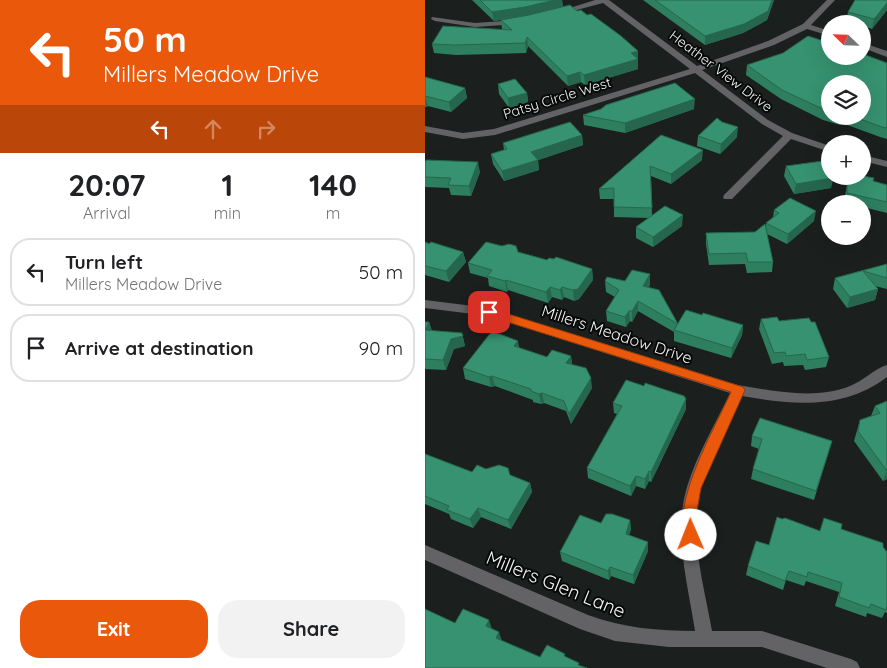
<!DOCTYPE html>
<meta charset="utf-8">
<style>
:root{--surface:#fff;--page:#f2f2f2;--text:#202124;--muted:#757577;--line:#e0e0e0;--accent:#ea580c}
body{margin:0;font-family:Quicksand,sans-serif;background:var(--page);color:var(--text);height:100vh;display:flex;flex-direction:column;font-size:19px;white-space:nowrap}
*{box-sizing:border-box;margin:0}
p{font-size:16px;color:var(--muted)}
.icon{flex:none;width:28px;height:28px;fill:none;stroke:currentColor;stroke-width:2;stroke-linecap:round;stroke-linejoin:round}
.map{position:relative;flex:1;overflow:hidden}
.panel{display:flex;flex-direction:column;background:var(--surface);width:425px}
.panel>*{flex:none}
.hud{background:#ea580c;color:#fff;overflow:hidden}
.needle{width:32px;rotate:293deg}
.fabs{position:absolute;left:396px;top:15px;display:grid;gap:10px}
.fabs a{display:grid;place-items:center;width:50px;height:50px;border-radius:50%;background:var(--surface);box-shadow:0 5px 20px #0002;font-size:25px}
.pin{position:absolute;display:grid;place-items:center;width:42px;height:42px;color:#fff;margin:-21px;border-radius:10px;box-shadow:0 2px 8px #0006}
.me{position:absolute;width:55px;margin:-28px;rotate:359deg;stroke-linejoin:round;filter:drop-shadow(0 0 4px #0008)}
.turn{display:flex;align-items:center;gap:18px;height:105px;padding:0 20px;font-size:22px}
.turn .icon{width:65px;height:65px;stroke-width:2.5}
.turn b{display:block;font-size:35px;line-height:42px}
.lanes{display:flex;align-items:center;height:48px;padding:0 20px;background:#0003;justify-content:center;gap:25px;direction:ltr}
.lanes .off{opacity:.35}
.eta{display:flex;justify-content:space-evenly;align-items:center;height:85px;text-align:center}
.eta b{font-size:30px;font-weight:700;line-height:35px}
.action{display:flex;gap:10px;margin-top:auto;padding:10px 20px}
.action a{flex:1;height:58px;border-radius:20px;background:var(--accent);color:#fff;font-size:20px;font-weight:700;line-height:58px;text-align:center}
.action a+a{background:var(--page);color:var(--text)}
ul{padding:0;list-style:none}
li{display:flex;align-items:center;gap:15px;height:68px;margin:0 10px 8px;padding:0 10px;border:2px solid var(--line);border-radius:20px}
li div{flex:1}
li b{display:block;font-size:19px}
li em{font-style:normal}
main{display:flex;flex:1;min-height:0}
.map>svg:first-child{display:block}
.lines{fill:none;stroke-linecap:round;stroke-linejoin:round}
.minor{fill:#636265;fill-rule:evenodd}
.wall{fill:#2e7e60;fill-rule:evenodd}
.shaded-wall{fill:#26664e}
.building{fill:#369270;stroke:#26664e}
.route{fill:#ea580c;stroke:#983908}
.labels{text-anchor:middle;stroke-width:4;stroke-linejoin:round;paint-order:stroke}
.far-street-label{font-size:14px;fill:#f2f5f4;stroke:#070908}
.street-label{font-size:16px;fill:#f2f5f4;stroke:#070908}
.near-street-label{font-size:19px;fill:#f2f5f4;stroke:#070908}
</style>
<main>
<section class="panel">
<div class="hud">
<div class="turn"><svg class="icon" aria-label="left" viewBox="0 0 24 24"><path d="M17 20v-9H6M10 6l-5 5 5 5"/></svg><div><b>50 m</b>Millers Meadow Drive</div></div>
<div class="lanes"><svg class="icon" aria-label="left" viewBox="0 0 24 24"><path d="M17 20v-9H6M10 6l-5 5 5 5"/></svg><svg class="icon off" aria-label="ahead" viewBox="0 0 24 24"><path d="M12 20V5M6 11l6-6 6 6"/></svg><svg class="icon off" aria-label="right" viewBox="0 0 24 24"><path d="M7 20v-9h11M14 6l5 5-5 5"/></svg></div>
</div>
<div class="eta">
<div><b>20:07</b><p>Arrival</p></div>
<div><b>1</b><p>min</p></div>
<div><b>140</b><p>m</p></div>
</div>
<ul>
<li><svg class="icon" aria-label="left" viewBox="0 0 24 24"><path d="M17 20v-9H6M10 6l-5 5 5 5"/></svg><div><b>Turn left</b><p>Millers Meadow Drive</p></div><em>50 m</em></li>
<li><svg class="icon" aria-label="arrive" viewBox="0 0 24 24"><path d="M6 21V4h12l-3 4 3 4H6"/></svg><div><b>Arrive at destination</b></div><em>90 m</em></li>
</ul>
<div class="action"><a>Exit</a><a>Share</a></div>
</section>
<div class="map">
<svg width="462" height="668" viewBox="0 0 462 668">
<rect width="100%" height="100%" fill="#1b201e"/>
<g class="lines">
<path class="minor" d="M170,0H184L272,66L343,41L378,24L402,0H410L386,25L405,31V36L382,29L349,45L277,70L343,120L367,133L405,146V152L366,139L307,199H299L298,197L299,195L358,136L337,124L270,73L70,135L38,139L0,132V126L38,133L69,129L265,69L178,3L133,15L129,13Z
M7,17L50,23L94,20L98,22L94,24L50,27L10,21L6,19Z
M438,43L462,51V57L438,48Z
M438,155L462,161V167L438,161Z
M0,300L64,308L313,385C349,391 390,400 425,386C438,381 449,369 462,365V377C419,410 368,405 317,396C303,426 285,455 276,487C263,533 279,585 287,631H337L426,659L432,662L435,668H402L337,647H244L190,641L155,629L0,560V545L163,615C199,628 233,631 270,631C263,584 248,533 262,487C272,454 291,423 305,393L64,316L0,308Z"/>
</g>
<path class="wall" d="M47,0H137L138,7L162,15L213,51V69L160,85L156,82L143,86L103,46L101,53L31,55L9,53L7,44L78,30L77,29L76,20L69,21Z
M218,0H349L342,20L318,33L280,45Z
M462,0V10L447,29L438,26V24H430L421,21L423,12Z
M462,63V139L455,137L417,123L415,125L398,120L356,99L321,75L322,65ZM405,84L438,116H405Z
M0,77L40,88L42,98L26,112L3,106L0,107Z
M73,84L102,93L103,102L84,108L74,94Z
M269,109L200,133L159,125L158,115Z
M157,135L158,145L113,160L114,170L79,181L68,164L66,154L79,150L78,143Z
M236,135L277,160L246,184L226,176L227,215L257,226L228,247L211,238V227L224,218L189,217V199H175L174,189Z
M273,136L312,137L295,154L272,146Z
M0,163L55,172L46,196L26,195L24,188L0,187Z
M361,166L408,178L406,188L369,194L359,176Z
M448,181L462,185V213L438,207V204L420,203V196L422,185Z
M349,210L389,221L362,244L342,234L348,262L347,272L322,273L320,264L284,265L281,244V233L330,232L341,227V223L348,217Z
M0,242L38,252L41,262L24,282L0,275Z
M93,252L122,260L167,269L168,280L154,299L149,301L139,297L137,300L127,297L123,303L83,290L82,292L64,286L63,278L45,273L43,263Z
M462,264V289L450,286L453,289L450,300L422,308L408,289L410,278Z
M180,281H200L225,285L223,288L253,324L277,315L318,325L317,335L306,358L249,341V332L213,311L207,322L205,321L201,327L182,321L181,311L190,297L181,292Z
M336,319L354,321L404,357L401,367L380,370L378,365L359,366L358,362L347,364L334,329Z
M0,322H4L7,331L37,333L40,346L29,349L21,370L0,369Z
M94,348L122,357L146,356L147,364L167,388L146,424L141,411L119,403L116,404L108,402V400L70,386L66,387L40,379L38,368Z
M462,401V479L458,481L429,441L435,420L446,416L450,406Z
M188,403L261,409L226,482L224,481L220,489L211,486L206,496L163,478L162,468L192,414L189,413Z
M327,436L404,451L389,500L326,479L328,469L334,449L326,446Z
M0,454L47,472L61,469L85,475L105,483L107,492L86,529L56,517L48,528L26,519L24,514L0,504Z
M357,519L395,531L416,529L458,547L462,552V613L460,612L457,618L442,613L441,617L410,606L414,592L381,581L379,586L361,580L358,590L321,575L323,566L344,545Z
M205,520L206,530L204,535L223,551L209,584L186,576L184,580L137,561L135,552L176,523Z"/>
<path class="shaded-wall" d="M130,0H137L138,7L101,17L69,21L67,12Z
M347,0H349L342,20L318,33L280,45V36Z
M462,3V10L447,29L449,19Z
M102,37L103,46L101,53L100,43Z
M213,51V69L160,85L159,75L206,53Z
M155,72L156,82L143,86L142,76Z
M40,88L42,98L26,112L24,102Z
M102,93L103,102L84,108L83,98Z
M0,96L3,106L1,107Z
M270,99L269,109L200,133V123Z
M417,116H419L417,123L415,125Z
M313,127L312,137L295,154L296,144Z
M157,135L158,145L108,162L106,152Z
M278,150L277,160L246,184V174Z
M113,160L114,170L79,181L77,171Z
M53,162L55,172L46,196L44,186Z
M408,178L406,188L369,194L371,184Z
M391,211L389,221L362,244L363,234Z
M258,215L257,226L228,247V237Z
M38,252L41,262L24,282L21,271Z
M167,269L168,280L154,299L149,301L148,290Z
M225,274V285L218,296V286Z
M81,280L83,290L82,292L80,281Z
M125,287L127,297L123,303L121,292Z
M137,287L139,297L137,300L135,290Z
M453,289L450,300L422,308L425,297Z
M213,301V311L207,322V311Z
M204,311L205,321L201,327L200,317Z
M4,322L7,332L0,330Z
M318,325L317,335L306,358L307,348Z
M37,333L40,346L29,349L21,370L18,360L26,339Z
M93,341L95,351L89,346Z
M146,356L147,366L141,363Z
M67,376L70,386L66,387L64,377Z
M166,378L167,388L146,424L144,414Z
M117,393L119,403L116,404L114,394Z
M261,399V409L226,482V472Z
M224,471V481L220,489V479Z
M462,471V479L458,481Z
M211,476V486L206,496L205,486Z
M105,483L107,492L86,529L83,520Z
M53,508L56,517L48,528L45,519Z
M205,520L206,530L201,543V534Z
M223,542V551L209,584L208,575Z
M185,567L186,576L184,580L183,571Z
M64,620L67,629L64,635L61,626Z
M74,632L77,641L71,638Z"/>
<path class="building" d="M55,0H130L100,7L67,12Z
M230,0H347L343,11L319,24L280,36Z
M430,0H462V3L449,19L423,12Z
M145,5L152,11L156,10L162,15L166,14L196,36L213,51L206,53L213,59L159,75L155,72L142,76L102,37L100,43L30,45L7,44L18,26L87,30L76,20L104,15Z
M383,36L405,43V56H438V54L462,63V128L457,127L427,116H438V84H405V111L400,110L357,90L322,65L358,53Z
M0,77L40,88L24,102L0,96Z
M90,79L102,93L83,98L73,84Z
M250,83L270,99L200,123L158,115L176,109L181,105Z
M292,118L297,122L313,127L296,144L273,136Z
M145,122L157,135L106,152L113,160L77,171L66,154L82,149L78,143Z
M236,135L278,150L246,174L225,166L227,208L189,207V188L174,189Z
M1,160L53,162L44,186L23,185L26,178L0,177V163Z
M398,161L405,172V176H408V178L371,184L361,166Z
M426,176H438L449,178L448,181L462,185V202L422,193V185Z
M365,198L391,211L363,234L341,223L354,213L349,210Z
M240,206L258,215L228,237L211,227Z
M340,224L348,262H323L321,253L284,254L281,233L330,232Z
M0,242L4,244L6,242L38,252L21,271L0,266Z
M61,242L77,246L84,244L91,246L93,252L122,260L124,258L129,259L131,257L167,269L153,289L148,290L137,287L135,290L125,287L121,292L81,280L80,281L62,276L67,270L43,263Z
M462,264V278L438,271L453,289L425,297L410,278Z
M207,270L225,274L218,286L234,290L253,324L213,301L207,311H204L200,317L181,311L194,290L180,281L182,277L200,281Z
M261,310L277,315L278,313L318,325L307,348L249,330Z
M352,317L354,321L384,318L386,322H390L404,357L382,360L380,354L361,356L360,352L349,353L336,319Z
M0,322H4L0,330L37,333L38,336L26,339L18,360L0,359Z
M67,331L93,341L89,346L122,357L127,350L146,356L141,363L161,368L166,378L144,414L139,401L117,393L114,394L106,391V389L67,376L64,377L38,368Z
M201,380L219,386L220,383L259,396L261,399L226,472L224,471L220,479L211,476L205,486L162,468L197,406L188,403Z
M462,401V471L433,431L435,420L455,413L450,406Z
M335,418L407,441L391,491L328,469L337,439L327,436Z
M0,454L47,472L52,465L61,469L74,465L83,468L85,475L105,483L83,520L53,508L45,519L22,510L24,506L0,496Z
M181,514H187L205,520L201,534L223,542L208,575L185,567L183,571L135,552L155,515L176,523Z
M352,517L357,519L360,518L395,531L399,518L417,524L416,529L458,543V547L462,552V606L461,610L446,604L444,608L414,597L417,583L383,572L382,577L364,571L360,581L323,566L331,541L344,545Z
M0,609L30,623L38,609L64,620L61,626L74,632L71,638L115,657L122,645L140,654L139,656L154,663L153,665L162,668H0Z"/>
<path class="route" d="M64,308L318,387L320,390L276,488L271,516L273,535L271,539L266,541L261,539C245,504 291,426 306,392L60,315L59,312Z"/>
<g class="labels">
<g class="far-street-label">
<text transform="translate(296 71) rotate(37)" y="5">Heather View Drive</text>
<text transform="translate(132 98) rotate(-17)" y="5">Patsy Circle West</text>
</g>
<g class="street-label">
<text transform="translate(192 334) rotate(18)" y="6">Millers Meadow Drive</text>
</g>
<g class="near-street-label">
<text transform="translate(131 584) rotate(22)" y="7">Millers Glen Lane</text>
</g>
</g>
</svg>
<div class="fabs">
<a><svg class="needle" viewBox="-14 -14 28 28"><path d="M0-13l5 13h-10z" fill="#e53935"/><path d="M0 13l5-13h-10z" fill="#757577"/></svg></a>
<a><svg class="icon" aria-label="layers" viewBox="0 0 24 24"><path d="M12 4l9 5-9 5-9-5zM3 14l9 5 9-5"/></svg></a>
<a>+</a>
<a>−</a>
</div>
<div class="pin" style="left:64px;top:312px;background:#d93025"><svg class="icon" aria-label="arrive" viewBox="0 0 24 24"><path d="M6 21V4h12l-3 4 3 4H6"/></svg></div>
<svg class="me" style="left:266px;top:535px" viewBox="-20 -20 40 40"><circle r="19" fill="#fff"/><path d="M0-13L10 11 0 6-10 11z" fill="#ea580c"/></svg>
</div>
</main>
